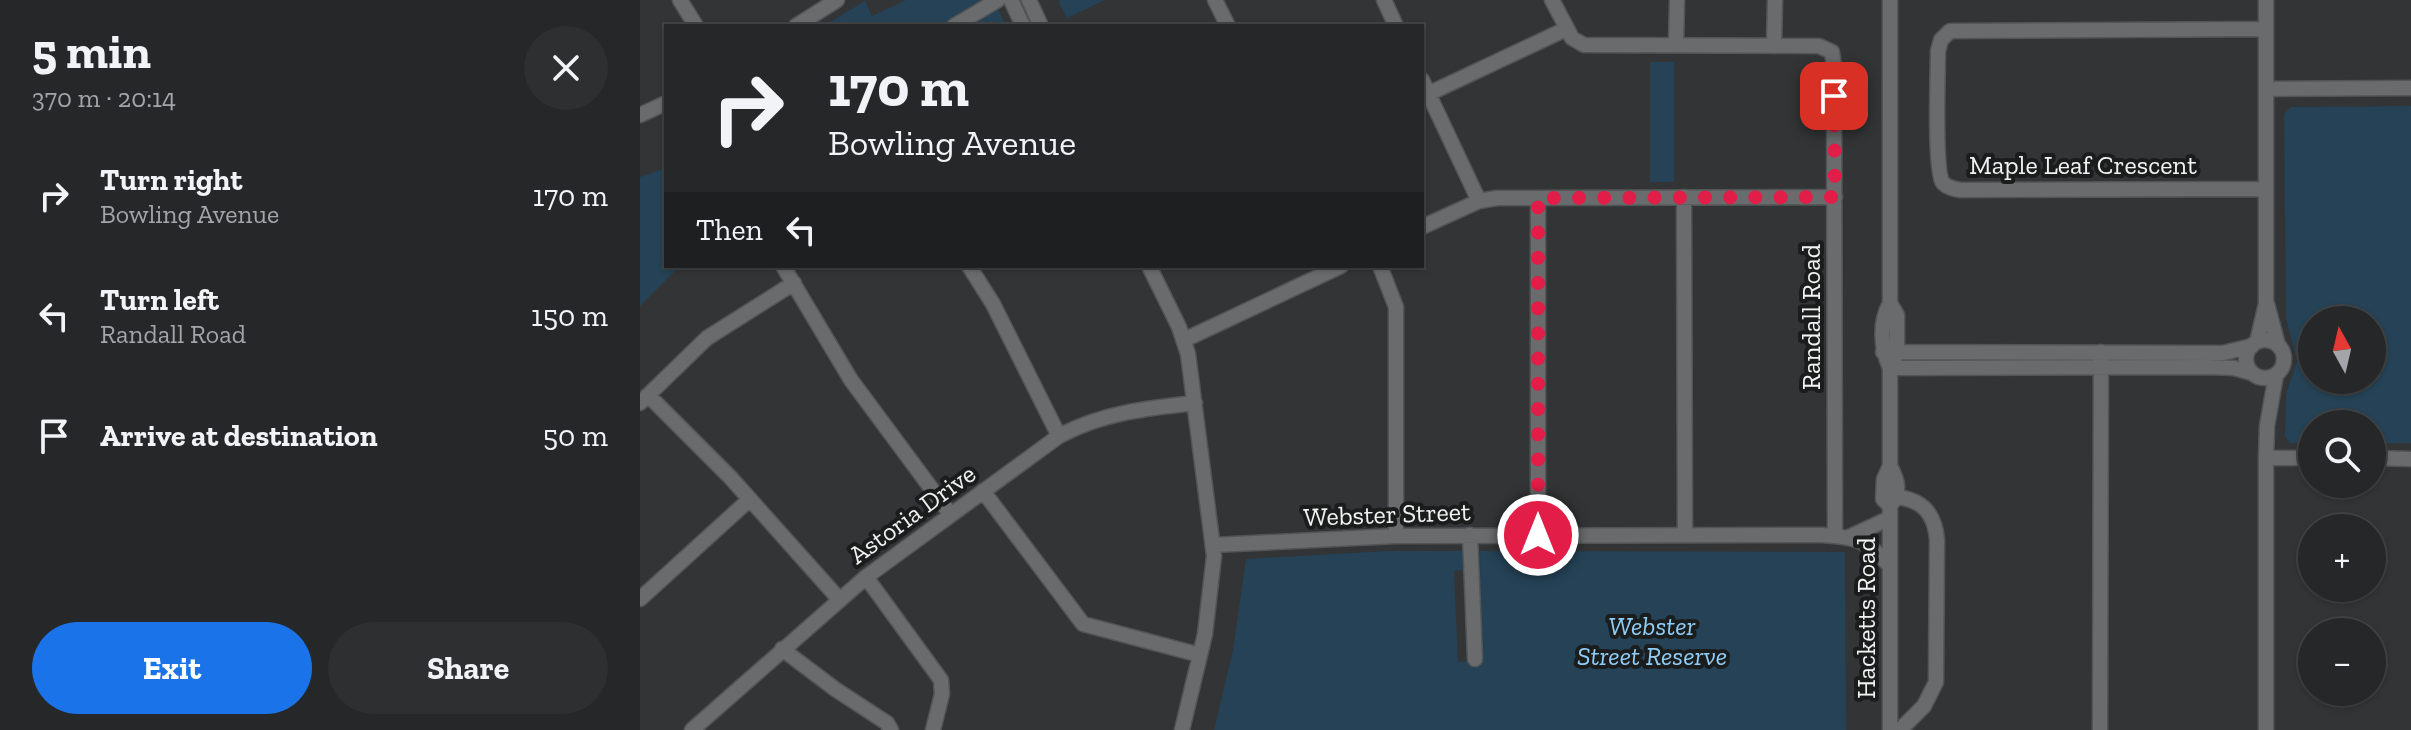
<!DOCTYPE html>
<meta charset="utf-8">
<style>
:root{--surface:#262728;--page:#2e2f30;--text:#f1f3f6;--muted:#a4a5a8;--line:#424445;--accent:#1a73e8}
body{margin:0;font-family:"Zilla Slab",serif;background:var(--page);color:var(--text);height:100vh;display:flex;flex-direction:column;font-size:30px;white-space:nowrap}
*{box-sizing:border-box;margin:0}
p{font-size:26px;color:var(--muted)}
.icon{flex:none;width:44px;height:44px;fill:none;stroke:currentColor;stroke-width:2;stroke-linecap:round;stroke-linejoin:round}
.map{position:relative;flex:1;overflow:hidden}
.details{display:flex;flex-direction:column;background:var(--surface);width:640px}
.details>*{flex:none}
.top-card{position:absolute;left:24px;top:24px;width:760px;height:244px;border-radius:0px;box-shadow:0 2px 6px #0004,0 0 0 2px var(--line);background:#262728;color:var(--text);overflow:hidden}
.needle{width:52px;rotate:352deg}
.tools{position:absolute;left:1658px;top:306px;display:grid;gap:16px}
.tools a{display:grid;place-items:center;width:88px;height:88px;border-radius:50%;background:var(--surface);box-shadow:0 2px 6px #0004,0 0 0 2px var(--line);font-size:40px}
.pin{position:absolute;display:grid;place-items:center;width:68px;height:68px;color:#fff;margin:-34px;border-radius:16px;box-shadow:0 4px 12px #0006}
.me{position:absolute;width:88px;margin:-44px;rotate:0deg;stroke-linejoin:round;filter:drop-shadow(0 0 6px #0008)}
.turn{display:flex;align-items:center;gap:28px;height:168px;padding:0 32px;font-size:36px}
.turn .icon{width:104px;height:104px;stroke-width:2.5}
.turn b{display:block;font-size:56px;line-height:68px}
.then{display:flex;align-items:center;height:76px;padding:0 32px;background:#0003;gap:16px;font-size:30px}
.round{display:grid;place-items:center;flex:none;width:84px;height:84px;border-radius:42px;background:var(--page)}
.overview{display:flex;align-items:center;justify-content:space-between;height:136px;padding:0 32px}
h1{font-size:48px;font-weight:700;line-height:60px}
.action{display:flex;gap:16px;margin-top:auto;padding:16px 32px}
.action a{flex:1;height:92px;border-radius:48px;background:var(--accent);color:#fff;font-size:32px;font-weight:700;line-height:92px;text-align:center}
.action a+a{background:var(--page);color:var(--text)}
ul{padding:0;list-style:none}
li{display:flex;align-items:center;gap:24px;height:120px;padding:0 32px}
li div{flex:1}
li b{display:block;font-size:30px}
li em{font-style:normal}
main{display:flex;flex:1;min-height:0}
.map>svg:first-child{display:block}
.green{fill:#254256;fill-rule:evenodd}
.lines{fill:none;stroke-linecap:round;stroke-linejoin:round}
.minor-casing{stroke:#525455;stroke-width:17}
.minor{stroke:#696b6d;stroke-width:14}
.route{stroke:#e11d48;stroke-width:14;stroke-dasharray:0 25.2}
.labels{text-anchor:middle;stroke-width:8;stroke-linejoin:round;paint-order:stroke}
.street-label{font-size:26px;fill:#f1f2f3;stroke:#1b1c1c}
.park-label{font-size:26px;font-style:italic;fill:#8fcef9;stroke:#1b1c1c}
</style>
<main>
<section class="details">
<div class="overview"><div><h1>5 min</h1><p>370 m · 20:14</p></div><a class="round"><svg class="icon" aria-label="close" viewBox="0 0 24 24"><path d="M6 6l12 12M18 6L6 18"/></svg></a></div>
<ul>
<li><svg class="icon" aria-label="right" viewBox="0 0 24 24"><path d="M7 20v-9h11M14 6l5 5-5 5"/></svg><div><b>Turn right</b><p>Bowling Avenue</p></div><em>170 m</em></li>
<li><svg class="icon" aria-label="left" viewBox="0 0 24 24"><path d="M17 20v-9H6M10 6l-5 5 5 5"/></svg><div><b>Turn left</b><p>Randall Road</p></div><em>150 m</em></li>
<li><svg class="icon" aria-label="arrive" viewBox="0 0 24 24"><path d="M6 21V4h12l-3 4 3 4H6"/></svg><div><b>Arrive at destination</b></div><em>50 m</em></li>
</ul>
<div class="action"><a>Exit</a><a>Share</a></div>
</section>
<div class="map">
<svg width="1771" height="730" viewBox="0 0 1771 730">
<rect width="100%" height="100%" fill="#323436"/>
<path class="green" d="M266,0H354L366,26H188L187,24L225,1L232,16Z
M421,0H465L427,18L418,1Z
M1010,62H1034V182H1010Z
M1771,106V443H1732V424H1672V443H1650L1645,436L1646,394L1657,361L1646,318L1644,114L1651,107ZM1732,320V380H1672V320Z
M26,168V266H40L0,306V177Z
M748,551H824L825,570L814,571L818,662L841,661L840,551L1205,552L1206,730H574L593,650L606,559Z"/>
<g class="lines">
<g class="minor-casing">
<path id="minor" d="M40,0L56,26
M371,0L383,26
M389,0L401,26
M575,0L588,26
M744,0L756,26
M912,0L932,38L944,45L1179,46L1192,52L1194,66L1195,536
M1250,0V303C1239,323 1241,348 1250,368
M156,26L197,0
M314,26L358,0
M1626,29L1310,31L1301,40L1298,51C1298,72 1294,171 1303,183C1308,188 1314,189 1321,190L1626,189
M1036,45L1037,0
M1134,46L1135,0
M782,80L839,201
M1626,89L1771,88
M788,94L926,29
M0,115L26,103
M1044,197L1045,535
M898,198V535
M782,227L839,201L857,198L1195,197
M143,266L211,380L311,515
M329,266L353,304L419,436
M509,266L539,327L548,354L574,556L565,634L542,730
M740,266L756,307V536
M1250,303L1257,315V352L1250,368V466L1244,479L1243,499L1250,506
M1627,304L1638,345
M544,340L701,266
M1606 359a19 19 0 1 1 38 0a19 19 0 1 1-38 0Z
M1617,342L1626,304V0
M1243,352L1583,353L1612,346
M1250,368L1568,367L1594,368L1612,373
M8,395L90,477L199,599
M0,403L67,338L154,283
M1626,458H1672
M1732,458L1771,459
M343,491L443,624L560,655
M1257,497C1284,500 1295,515 1297,540L1296,682L1284,706L1260,730
M830,535L835,659
M1209,537L1250,518
M574,545L756,536L1182,535C1216,537 1227,540 1250,566
M226,577L301,680L302,694L293,730
M0,599L110,499
M142,649L195,689L247,723L251,730
M52,730L226,577L419,436C462,413 507,408 555,403
M1250,730V506C1261,492 1258,481 1250,466
M1460,730L1461,352
M1626,730V458L1627,426L1636,375"/>
</g>
<use href="#minor" class="minor"/>
</g>
<g class="lines">
<path class="route" d="M898,535V198L1195,197L1194,96"/>
</g>
<g class="labels">
<g class="street-label">
<text x="1443" y="174">Maple Leaf Crescent</text>
<text transform="translate(1171 317) rotate(-90)" y="9">Randall Road</text>
<text transform="translate(272 514) rotate(-36)" y="9">Astoria Drive</text>
<text transform="translate(747 514) rotate(-2)" y="9">Webster Street</text>
<text transform="translate(1226 618) rotate(-90)" y="9">Hacketts Road</text>
</g>
<g class="park-label">
<text x="1012" y="635">Webster<tspan x="1012" dy="30">Street Reserve</tspan></text>
</g>
</g>
</svg>
<div class="tools">
<a><svg class="needle" viewBox="-14 -14 28 28"><path d="M0-13l5 13h-10z" fill="#e53935"/><path d="M0 13l5-13h-10z" fill="#a4a5a8"/></svg></a>
<a><svg class="icon" aria-label="search" viewBox="0 0 24 24"><circle cx="10" cy="10" r="6"/><path d="M15 15l6 6"/></svg></a>
<a>+</a>
<a>−</a>
</div>
<div class="pin" style="left:1194px;top:96px;background:#d93025"><svg class="icon" aria-label="arrive" viewBox="0 0 24 24"><path d="M6 21V4h12l-3 4 3 4H6"/></svg></div>
<svg class="me" style="left:898px;top:535px" viewBox="-20 -20 40 40"><circle r="17" fill="#e11d48" stroke="#fff" stroke-width="3"/><path d="M0-11L8 9 0 5-8 9z" fill="#fff"/></svg>
<div class="top-card">
<div class="turn"><svg class="icon" aria-label="right" viewBox="0 0 24 24"><path d="M7 20v-9h11M14 6l5 5-5 5"/></svg><div><b>170 m</b>Bowling Avenue</div></div>
<div class="then">Then<svg class="icon" aria-label="left" viewBox="0 0 24 24"><path d="M17 20v-9H6M10 6l-5 5 5 5"/></svg></div>
</div>
</div>
</main>
